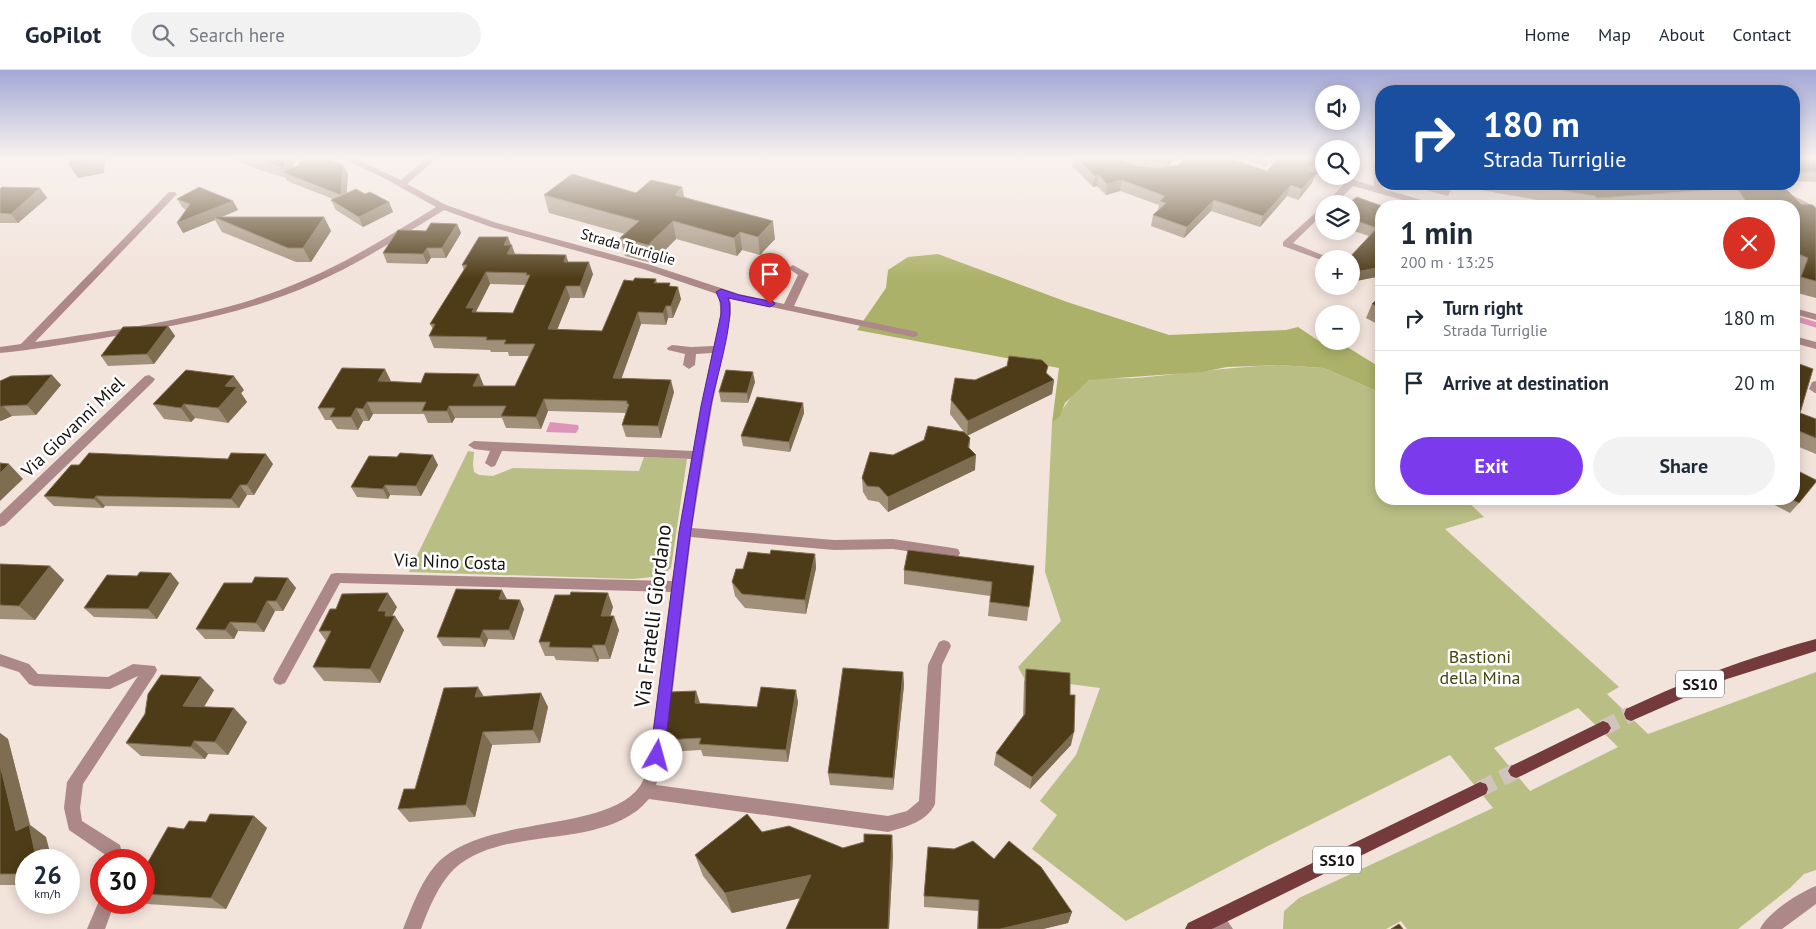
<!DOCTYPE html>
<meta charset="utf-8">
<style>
:root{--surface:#fff;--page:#f2f2f3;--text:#1f2937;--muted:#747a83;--line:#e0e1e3;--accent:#7c3aed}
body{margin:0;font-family:"PT Sans",sans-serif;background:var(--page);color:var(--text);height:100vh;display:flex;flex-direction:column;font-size:19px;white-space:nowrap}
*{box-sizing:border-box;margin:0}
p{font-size:16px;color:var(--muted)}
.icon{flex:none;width:28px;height:28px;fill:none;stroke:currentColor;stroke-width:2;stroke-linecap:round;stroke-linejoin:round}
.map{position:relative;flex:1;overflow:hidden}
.side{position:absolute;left:1375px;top:130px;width:425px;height:305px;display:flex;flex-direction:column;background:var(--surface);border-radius:20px;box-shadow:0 2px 12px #0003}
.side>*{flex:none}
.guide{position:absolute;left:1375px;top:15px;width:425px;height:105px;border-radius:20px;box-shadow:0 2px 12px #0003;background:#1a4fa0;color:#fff;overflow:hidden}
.tools{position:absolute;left:1315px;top:15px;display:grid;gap:10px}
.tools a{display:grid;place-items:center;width:45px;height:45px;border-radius:50%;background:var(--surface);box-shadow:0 2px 12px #0003;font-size:25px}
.speed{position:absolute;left:15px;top:779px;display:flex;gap:10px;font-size:25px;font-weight:700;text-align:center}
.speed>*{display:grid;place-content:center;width:65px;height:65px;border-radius:50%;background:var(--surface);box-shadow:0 2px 12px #0003;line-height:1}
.speed small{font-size:12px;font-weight:400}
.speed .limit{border:8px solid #d22;background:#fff;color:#111}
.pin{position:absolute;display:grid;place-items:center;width:42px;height:42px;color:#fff;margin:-51px -21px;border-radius:50% 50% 50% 0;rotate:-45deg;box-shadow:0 0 5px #0007}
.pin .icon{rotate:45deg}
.me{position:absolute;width:55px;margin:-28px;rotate:7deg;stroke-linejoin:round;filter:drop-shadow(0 0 4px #0008)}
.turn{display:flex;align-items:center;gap:18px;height:105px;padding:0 25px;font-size:22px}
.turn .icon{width:65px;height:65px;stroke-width:2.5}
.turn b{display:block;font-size:35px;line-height:42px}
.round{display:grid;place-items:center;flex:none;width:52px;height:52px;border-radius:26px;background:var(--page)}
.summary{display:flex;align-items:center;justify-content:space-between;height:85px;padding:0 25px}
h1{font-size:30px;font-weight:700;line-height:38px}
.primary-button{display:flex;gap:10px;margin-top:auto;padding:10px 25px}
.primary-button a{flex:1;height:58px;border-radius:30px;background:var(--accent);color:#fff;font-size:20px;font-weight:700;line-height:58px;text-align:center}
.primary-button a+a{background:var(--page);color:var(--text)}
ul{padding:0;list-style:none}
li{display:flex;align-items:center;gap:15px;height:65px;padding:0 25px;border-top:1px solid var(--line)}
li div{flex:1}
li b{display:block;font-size:19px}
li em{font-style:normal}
header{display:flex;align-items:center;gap:30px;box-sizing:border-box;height:70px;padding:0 25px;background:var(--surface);border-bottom:1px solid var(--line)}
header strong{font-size:24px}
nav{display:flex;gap:28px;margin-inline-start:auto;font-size:18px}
.search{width:350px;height:45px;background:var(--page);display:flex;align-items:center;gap:12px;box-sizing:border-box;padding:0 18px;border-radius:28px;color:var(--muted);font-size:19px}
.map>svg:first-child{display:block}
.green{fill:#b9be85;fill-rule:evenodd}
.forest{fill:#abb168}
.water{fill:#dc95b9}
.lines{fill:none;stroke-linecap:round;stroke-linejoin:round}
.stream{stroke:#dc95b9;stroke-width:5.5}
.major-tunnel{stroke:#d1c4bd;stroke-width:16;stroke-dasharray:16 8;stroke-linecap:butt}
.minor{fill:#ac8888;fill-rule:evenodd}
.major{fill:#753b3c;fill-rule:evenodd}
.wall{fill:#a08f79;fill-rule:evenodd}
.shaded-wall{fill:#7f6d52}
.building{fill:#4e3b17;stroke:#7f6d52;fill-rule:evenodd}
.route{fill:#7c3aed;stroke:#51269a}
.labels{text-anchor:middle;stroke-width:5;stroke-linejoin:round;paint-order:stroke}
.far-street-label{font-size:15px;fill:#181210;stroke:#fff}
.shield{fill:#fff;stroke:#5d5958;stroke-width:1}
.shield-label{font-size:16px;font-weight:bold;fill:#181210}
.street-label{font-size:18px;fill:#181210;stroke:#fff}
.park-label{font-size:18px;fill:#44470f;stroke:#fff}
.near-street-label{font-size:21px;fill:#181210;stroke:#fff}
</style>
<header>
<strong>GoPilot</strong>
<div class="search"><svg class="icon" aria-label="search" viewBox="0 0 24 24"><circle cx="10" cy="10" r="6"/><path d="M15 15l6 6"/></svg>Search here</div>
<nav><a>Home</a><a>Map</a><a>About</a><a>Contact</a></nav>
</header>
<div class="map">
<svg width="1816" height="859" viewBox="0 0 1816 859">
<rect width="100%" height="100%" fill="#f2e3db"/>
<path class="green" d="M1279,295L1324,298L1381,323V429H1465L1484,447L1445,459L1619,617L1607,624L1648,664L1816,602V800L1804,804L1790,818L1738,859H1407L1401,851L1386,859H1283L1284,841L1299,828L1493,738L1450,685L1268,776L1126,851L1032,779L1057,745L1040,731L1076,685L1100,618L1024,608L1018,597L1061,551L1045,502L1052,353C1063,342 1074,317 1089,310C1097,307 1125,309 1135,308C1183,304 1230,297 1279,295ZM1578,638L1618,677L1530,721L1494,678Z
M468,381L474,382L473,394L474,402L479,405L493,406L513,398L639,401L644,387L687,389L671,498L661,506L633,509L409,502Z"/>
<path class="forest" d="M938,184L1067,232L1169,265L1286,260L1298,257L1319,271L1344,275L1381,298V323L1324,298L1279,295L1227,297L1202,302L1089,310L1065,333L1060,346L1052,353L1059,298L857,260L886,218L888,200L908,187Z"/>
<path class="water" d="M550,352L578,355L579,358L576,363L546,362Z"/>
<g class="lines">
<path class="stream" d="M1249,88L1265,94
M1794,248L1816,255"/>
<path class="major-tunnel" d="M1603,658L1631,644
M1480,719L1516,701"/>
<path class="minor" d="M341,88H354L401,110L427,88H437L407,114L446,135L497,153L651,195L739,224L784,234L798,205L788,198L793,195L809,204L794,236L917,262L918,264L917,266L913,267L729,228L731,233V244L712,336L692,458L834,470L893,469L953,478L958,479L960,483L958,487L953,488L893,479L834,480L691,467L665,686L656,715L888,746L907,741L919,731L928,595L939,572L944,570L949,572L951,576L942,595L935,734C927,752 905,757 888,762L649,729C645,733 640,739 635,742C585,778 500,757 454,799C438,815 429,838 421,859H403C413,835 423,804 444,787C494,746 609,761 640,716C650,702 652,664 655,646C660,605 665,564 671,522L340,513L285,613L280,615L275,613L273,609L275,605L331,504L336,503L672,511L691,389L502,381L495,396L491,397L485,393L490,381L474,379L468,375L474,371L693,381L712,283L696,284L695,295L689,299L683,295L685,284L668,280L667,278L672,275L691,277L714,276C718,258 724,241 717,224L643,199L491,157L444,140C402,166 360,193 315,213C246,244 171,257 98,269C65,274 33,280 0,283V277L21,274L169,122H175L177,124L35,272C126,258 222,247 307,209C353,189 394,163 436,137L382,107Z
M1272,88H1286L1324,101V106H1326H1321Z
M1373,88H1381V114H1383V119L1436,134L1437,136H1424L1353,116L1335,134H1325L1345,113L1326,106H1341L1374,116Z
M1784,121L1816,137V144L1781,126L1779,124Z
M1324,135V143L1293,173L1332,189H1324V191L1283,176V172Z
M1794,238L1816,244V250L1794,244Z
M1794,266L1816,272V279L1794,273Z
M149,305L155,309L153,312L5,455L0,457V444L145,306Z
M1816,311V323H1815L1809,319L1812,312Z
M0,584L29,594L38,604L108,607L133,594L155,596L157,600L155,604L83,714L80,738L82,751L120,775L124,790H108L107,786L69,760L64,738L67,712L138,606L110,619L34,616L29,614L19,602L0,596Z
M1816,816V834L1782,859H1760C1767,843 1800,822 1816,816Z
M101,826V832H115L105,859H87Z
M1216,840L1222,843L1233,859H1213L1207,849L1210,843Z"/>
<path class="major" d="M1816,569V581L1727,609L1631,651L1626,649L1624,644L1626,639C1687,610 1750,587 1816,569Z
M1603,651L1608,653L1611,658L1608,663L1521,706L1516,708L1511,706L1508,701L1511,696Z
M1480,712L1486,714L1488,719L1486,724L1212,859H1185L1188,853Z"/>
</g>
<path class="wall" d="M230,88H295L292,98L297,96L305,88H333L332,91L343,95L348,104L346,123L365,124L389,132L393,142L363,157L336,140L331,130L333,129L287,111L286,108L257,99Z
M1073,88H1118L1124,90V88H1167L1169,96L1167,97L1267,101L1278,88H1324V89L1317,97L1313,95L1311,101L1312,113L1298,130L1287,126L1260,157L1211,141L1184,168L1151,156L1153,145L1158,141L1159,135L1120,121L1106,125L1097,116L1093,117L1072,96Z
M1794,88H1816V112L1794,111Z
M1404,114H1781L1801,134L1816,139V228L1794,222V212L1798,202L1794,200V136H1731L1728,131L1660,136H1571L1453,115L1448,126Z
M682,117L684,127L775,169L760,185L742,180L737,186L676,169L652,193L625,186L620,168L625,164L549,143L544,125L636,123Z
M40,118L47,128L18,153H0V119Z
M177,129L233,131L238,140L221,147H324L331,161L311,192H296L222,162L215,150L183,163L186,140L183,138Z
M1351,134L1381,136V206L1351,212V189L1369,166L1351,160L1352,156H1351Z
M457,154L461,163L446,188H431L427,194L387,193L383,183L426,161Z
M511,175H512L515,184L568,192L593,204L584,228H570L557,260L602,261L633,211L656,209L657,213L670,216L681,229L673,248H668L666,255L641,254L621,309L674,322L661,368L626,367L622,355L626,343L548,341L541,359L506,358L502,348H455L452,353H428L424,344H373L369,351H363L358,360L337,359L331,350H325L318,338L391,311L421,313L479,304L483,316H515L529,286H509L508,282H491L490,280L434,278L429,266L433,259L430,254L464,200L462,195ZM490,214L526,215L513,243L476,242Z
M1381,226V256L1366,248L1372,234Z
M168,256L175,266L154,294L108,296L101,286Z
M1794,292L1800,343L1816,349V384L1794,375Z
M1047,303L1054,310L1052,324L967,365L970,368L969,378L975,400L888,442L879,432L868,430L863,422L862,408L893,385L964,362L950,344L951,330Z
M52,305L61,315L36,345L12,346L0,351V311Z
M755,312L748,333L721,332L719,322Z
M244,320L241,323L247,332L228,353L195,348L191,352L164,349L153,334Z
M803,333L804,343L790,382L743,376L741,366Z
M273,394L254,425H247L239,438L105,436L103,438L54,436L44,426L79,395Z
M438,395L421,426L390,425L388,429L357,427L351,417Z
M1755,429H1794L1799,433L1790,443L1767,431L1764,434Z
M770,484H815L816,498L806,544L745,538L735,526L732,512L743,499Z
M0,494L50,496L64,510L35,550L0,549Z
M1034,496L1027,551L988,546L990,526L904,514V500Z
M288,508L296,518L283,541H275L264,562L238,561L234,569H205L196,559L252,513Z
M179,513L157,549L94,547L84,538Z
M502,520L507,529L524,539L514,570L488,569L485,577L443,576L437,567Z
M397,537L392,546L404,560L380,613L324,611L313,597L326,571L319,561Z
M613,537L610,546L619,560L610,589H599L598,592L556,590L554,586H545L539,572Z
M1026,599L1070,625L1071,675L1030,719L994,695L996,683L1023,646L1024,612Z
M903,602L904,615L893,720L830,715L828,703Z
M214,620L204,637L247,652L228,685L208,684L205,689L141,686L126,673Z
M541,623L548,637L540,673L492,675L475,747L409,752L398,739L415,719L484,627Z
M798,632L788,692L703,686L701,680L667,682L663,670L757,637Z
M0,663L8,669L30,755L46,767L26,790V815H0Z
M254,746L267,758L226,839L147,834L144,832V799L184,759L206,752Z
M762,762L843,778L892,765L893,786L889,859H786L801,828L732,843L703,806L695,785Z
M994,789L1072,842L1068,853L1043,859H977L978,841L924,837V826Z"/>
<path class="shaded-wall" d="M95,88H105L104,103L78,108L69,95Z
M286,88H295L291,105L286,103L284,98Z
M1167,88H1175L1169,96L1161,100L1163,91Z
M1320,88H1324V89L1317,97Z
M1313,93L1310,104L1307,100Z
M343,95L348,104L346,134L341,125Z
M1316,103L1312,113L1298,130L1302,119Z
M1099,105L1097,116L1093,117L1095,106Z
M1122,110L1120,121L1106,125L1107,114Z
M1291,115L1287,126L1260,157L1263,146Z
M682,117L686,135L675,125Z
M40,118L47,128L18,153L11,144Z
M1214,130L1211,141L1184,168L1187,157Z
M233,131L238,140L217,149L214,147L215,150L183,163L177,153Z
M389,132L393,142L363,157L359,147Z
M324,147L331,161L311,192L303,178Z
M673,151L676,169L652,193L648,175Z
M773,151L775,169L760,185L758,167Z
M457,154L461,163L446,188L442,178Z
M740,162L742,180L737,186L734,168Z
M508,167L516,187L511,196L504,175Z
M427,178L431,188L427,194L423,184Z
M566,185L570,197L564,192Z
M589,192L593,204L584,228L580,216Z
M1381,197V206L1351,212V203Z
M486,202L490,214L476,241L479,250L466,238Z
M566,216L570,228L552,272L548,259Z
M678,217L681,229L673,248L671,236Z
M666,236L668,248L666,255L663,243Z
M638,242L641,254L617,321L613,308Z
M168,256L175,266L154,294L147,284Z
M385,299L391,311L384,324L378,311Z
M753,302L755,312L748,333L747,323Z
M479,304L484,316H473Z
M52,305L61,315L36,345L27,335Z
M234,306L244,320L241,323L247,332L228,353L218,338L225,316Z
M671,310L674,322L661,368L658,356Z
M1054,310L1052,324L967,366L968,351Z
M544,329L548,341L541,359L536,347Z
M367,332L373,344L369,351L363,339Z
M803,333L804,343L790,382L789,372Z
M184,334L195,348L191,352L181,338Z
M3,336L12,346L1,351L0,350V337Z
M449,336L455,348L452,353L447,341Z
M356,338L363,351L358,360L351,347Z
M970,368L969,383L976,385L975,400L888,442V427L968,377Z
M266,384L273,394L254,425L247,415Z
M433,385L438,395L421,426L416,416Z
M9,394L23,409L0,431V403Z
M240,415L247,425L239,438L231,429Z
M385,415L390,425L388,429L383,419Z
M96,426L105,436L103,438L94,429Z
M815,484L816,498L806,544L805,530Z
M50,496L64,510L35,550L19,536Z
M171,503L179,513L157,549L148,539Z
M288,508L296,518L283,541L276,531Z
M502,520L507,530L499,529Z
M388,523L397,537L391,548L395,546L404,560L380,613L370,599L378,541Z
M608,523L613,537L606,560L601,546Z
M520,530L524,539L514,570L509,560Z
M267,531L275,541L264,562L256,553Z
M614,546L619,560L610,589L605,575Z
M230,552L238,561L234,569L225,560Z
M483,560L488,569L485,577L480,568Z
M593,575L599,589L598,592L592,578Z
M903,602L904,615L893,720V708Z
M201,607L214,620L196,650L183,636Z
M478,617L486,630L475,627Z
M796,620L798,632L788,692L786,680Z
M696,621L700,633H695Z
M541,623L548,637L540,673L533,660Z
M234,638L247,652L228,685L215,672Z
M483,662L492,675L475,747L466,735Z
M1074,662L1071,675L1030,719L1032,707Z
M0,663L8,669L30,755L46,767L52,790H31L16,761L0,695Z
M194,671L208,684L205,689L191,677Z
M254,746L267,758L226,839L211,828Z
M892,765L893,786L889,859H888Z
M26,797V807L22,804Z
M811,805L815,825L732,843L725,823Z
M1072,842L1068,853L1043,859H1000Z"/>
<path class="building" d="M70,88H95V90L69,95Z
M253,88H286L284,98Z
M305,88H327L343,95L341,125L282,102L297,96L301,91Z
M1077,88H1118L1136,96L1159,98L1179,95L1184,88H1228L1267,101L1278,88H1301L1313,93L1307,100L1316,103L1302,119L1291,115L1263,146L1214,130L1187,157L1153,145L1166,133L1160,131L1165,126L1122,110L1107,114L1099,105L1095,106Z
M1144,88H1167L1163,91H1153Z
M1794,88H1816V102H1794Z
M572,104L636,123L651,110L682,117L675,125L773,151L758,167L740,162L734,168L673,151L648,175L620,168L639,151L544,125Z
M1525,114H1781L1801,134L1813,135L1816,139V211L1801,207L1808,188L1794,182V136H1749L1737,118L1597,128L1595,126Z
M2,117L40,118L11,144L0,143V119Z
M199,117L233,131L177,153L190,134L177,129Z
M356,119L365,124L370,122L389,132L359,147L331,130Z
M1357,127L1382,136H1381V197L1351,203V189H1348L1377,158L1354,150L1357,147L1351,145V134H1347Z
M214,147H324L303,178H288Z
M431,153L457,154L442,178H427L423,184L383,183L398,160L426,161Z
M479,167H508L504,175H512L507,184L566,185L564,192H589L580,216H566L548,259L602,261L624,210L633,211L635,208L656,209L654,213H670L669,216L678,217L671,236H666L663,243L638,242L613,308L671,310L658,356L622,355L629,334H627V331L544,329L536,347L501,346L506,336H449L447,341H422L426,332H367L363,339L356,338L351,347H330L335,338H318L342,298L385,299L378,311L421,313L425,303L479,304L473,316H515L535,274H504L506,270H486L487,267L429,266L435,254H430L467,195H462ZM486,202L527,203L526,205H530L513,243L472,242L474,238H466Z
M1381,226V238L1372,234Z
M168,256L147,284L101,286L123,257Z
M1009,286L1042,290L1048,296L1046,303L1054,310L968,351L951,330L955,308L975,310L1007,296Z
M1794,292L1813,299L1800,343L1816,349V368L1794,359Z
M186,300L234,306L225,316L237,317L218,338L184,334L181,338L153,334Z
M726,300L753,302L747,323L719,322Z
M52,305L27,335L3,336L0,337V311L11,306Z
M757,327L803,333L789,372L741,366Z
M928,356L964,362L970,368L968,377L976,385L888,427L879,417L867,416L862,408L870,382L893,385L924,370Z
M89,383L228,389L231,383L266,384L247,415H240L231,429L96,426L94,429L44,426L71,395H79Z
M400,383L433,385L416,416L385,415L383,419L351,417L369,386L397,387Z
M0,393L9,394L0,403Z
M1794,399L1816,410V412L1799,433L1791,429H1794Z
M771,480L815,484L805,530L742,524L732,512L736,499H743L748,482L770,484Z
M908,480L1034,496L1029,537L990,532L992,512L904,500Z
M0,494L50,496L19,536L0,535Z
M140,502L171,503L148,539L84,538L107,505L137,506Z
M255,507L288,508L276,531H267L256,553L230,552L225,560L196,559L224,513H252Z
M456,519L502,520L499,529L520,530L509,560H483L480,568L437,567Z
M571,522L608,523L601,546H614L605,575H593L592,578L549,577L550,572H539L555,525H570Z
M388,523L378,541H386L385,546H395L370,599L313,597L331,561H319L330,539H336L342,524Z
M843,598L903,602L893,708L828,703Z
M1026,599L1070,603V625H1075L1074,662L1032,707L996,683L1025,644Z
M161,605L201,607L183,636L234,638L215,672L194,671L191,677L126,673L145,644L148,624Z
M478,617L475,627L541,623L533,660L483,662L466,735L398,739L404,719H415L444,618Z
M761,617L796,620L786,680L699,674L701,668L663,670L669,622L696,621L695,633L757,637Z
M0,695L16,761L29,755L35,783L31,790H26V797L22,804H0Z
M210,744L254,746L211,828L144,824V799L168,757L184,759L189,751L206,752Z
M747,744L762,762L789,756L843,778L864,772V764L892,765L888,859H786L811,805L725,823L695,785Z
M973,771L994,789L1009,771L1041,797L1072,842L1000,859H978L979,830L924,826L928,777L954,779Z
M1399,854L1403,859H1391Z"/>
<linearGradient id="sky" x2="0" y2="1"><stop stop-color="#a3a8d5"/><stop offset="0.42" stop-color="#f9f2ef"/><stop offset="1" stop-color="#f9f2ef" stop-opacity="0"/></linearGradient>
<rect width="1816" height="209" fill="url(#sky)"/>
<path class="route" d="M721,219L739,225L774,232L775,234L770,237L728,228C736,247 715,312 711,335C689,451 678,569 664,686L662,690L657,692L652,690L650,686L679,462L701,336L721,244V233L716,222Z"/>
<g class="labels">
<g class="far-street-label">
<text transform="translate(628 177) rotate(16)" y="5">Strada Turriglie</text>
</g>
<g class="shield">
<rect x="1676" y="600.5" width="48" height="27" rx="4"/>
<rect x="1313" y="776.5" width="48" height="27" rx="4"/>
</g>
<g class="shield-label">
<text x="1700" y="620">SS10</text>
<text x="1337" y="796">SS10</text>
</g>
<g class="street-label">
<text transform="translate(73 357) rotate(-44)" y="6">Via Giovanni Miel</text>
<text transform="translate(450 492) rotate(2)" y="6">Via Nino Costa</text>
</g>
<g class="park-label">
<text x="1480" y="593">Bastioni<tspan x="1480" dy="21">della Mina</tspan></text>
</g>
<g class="near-street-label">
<text transform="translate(653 546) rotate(-83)" y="7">Via Fratelli Giordano</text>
</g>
</g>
</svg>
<div class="tools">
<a><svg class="icon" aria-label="sound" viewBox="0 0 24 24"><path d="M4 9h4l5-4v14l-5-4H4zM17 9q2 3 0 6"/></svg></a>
<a><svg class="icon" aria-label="search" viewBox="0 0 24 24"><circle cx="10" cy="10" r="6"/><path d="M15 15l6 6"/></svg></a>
<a><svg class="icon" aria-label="layers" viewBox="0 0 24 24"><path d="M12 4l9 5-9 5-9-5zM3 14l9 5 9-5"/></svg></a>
<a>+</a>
<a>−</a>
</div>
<div class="speed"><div>26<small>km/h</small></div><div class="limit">30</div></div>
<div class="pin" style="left:770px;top:234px;background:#d93025"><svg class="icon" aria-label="arrive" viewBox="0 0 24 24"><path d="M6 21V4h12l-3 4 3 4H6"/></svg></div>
<svg class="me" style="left:657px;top:686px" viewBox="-20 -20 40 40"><circle r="19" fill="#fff"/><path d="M0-13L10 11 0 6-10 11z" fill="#7c3aed"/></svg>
<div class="guide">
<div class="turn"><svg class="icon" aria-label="right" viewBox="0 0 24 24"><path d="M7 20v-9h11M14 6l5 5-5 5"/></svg><div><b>180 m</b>Strada Turriglie</div></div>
</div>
<section class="side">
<div class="summary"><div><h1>1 min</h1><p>200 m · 13:25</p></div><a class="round" style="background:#d93025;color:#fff"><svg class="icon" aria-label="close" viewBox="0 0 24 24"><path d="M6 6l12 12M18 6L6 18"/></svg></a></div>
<ul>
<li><svg class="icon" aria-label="right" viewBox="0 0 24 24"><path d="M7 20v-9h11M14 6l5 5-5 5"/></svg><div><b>Turn right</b><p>Strada Turriglie</p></div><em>180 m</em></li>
<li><svg class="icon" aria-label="arrive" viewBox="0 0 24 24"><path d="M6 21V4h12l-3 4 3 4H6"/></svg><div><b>Arrive at destination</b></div><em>20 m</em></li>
</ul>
<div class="primary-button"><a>Exit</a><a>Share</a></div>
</section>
</div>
